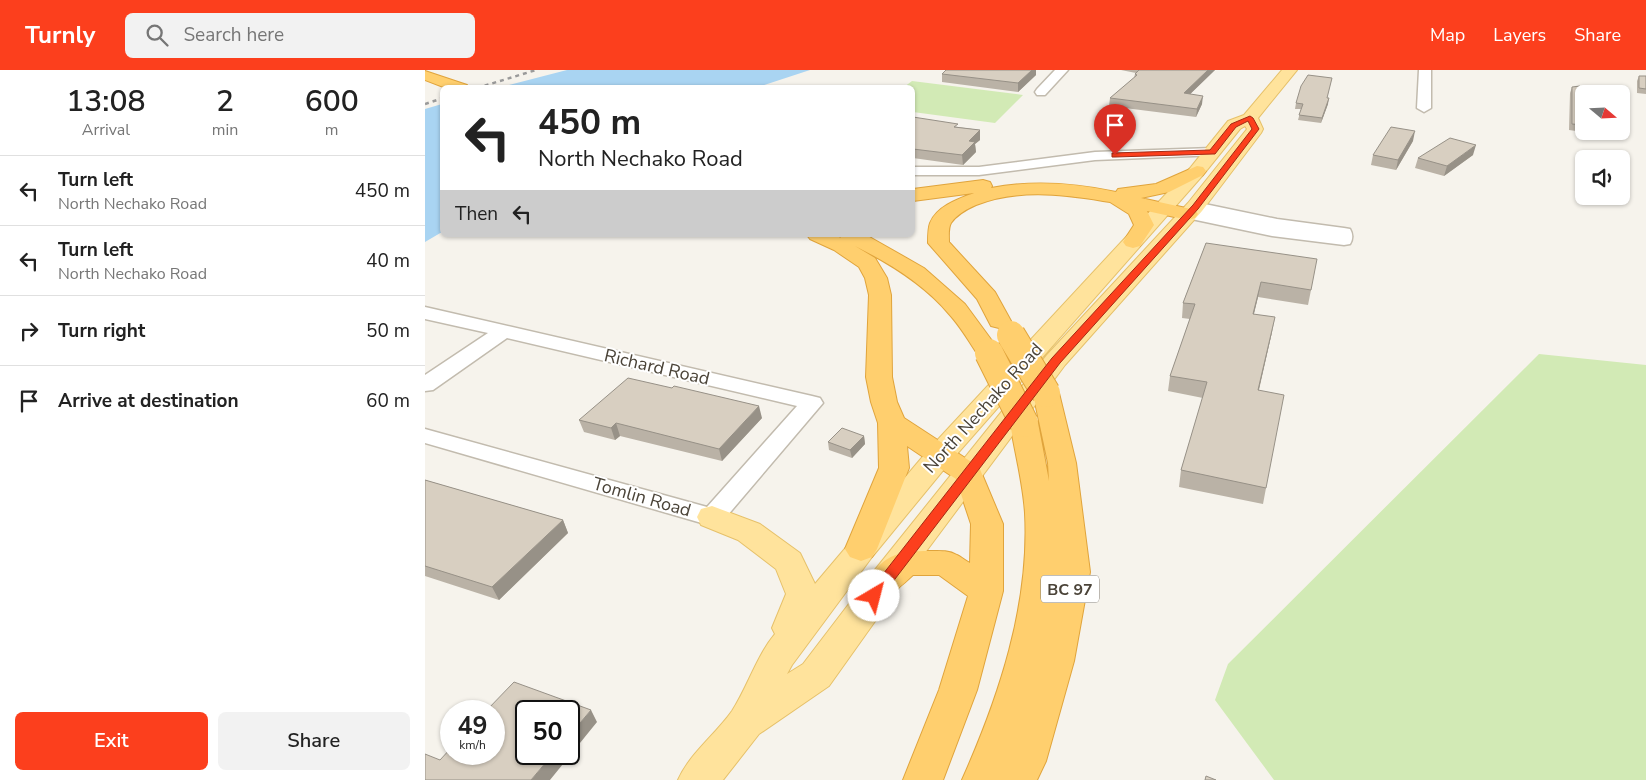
<!DOCTYPE html>
<style>
:root{--surface:#fff;--page:#f2f2f2;--text:#222;--muted:#767676;--line:#e0e0e0;--accent:#fc3f1d}
body{margin:0;font-family:"Nunito Sans",sans-serif;background:var(--page);color:var(--text);height:100vh;display:flex;flex-direction:column;font-size:19px;white-space:nowrap}
*{box-sizing:border-box;margin:0}
p{font-size:16px;color:var(--muted)}
.icon{flex:none;width:28px;height:28px;fill:none;stroke:currentColor;stroke-width:2;stroke-linecap:round;stroke-linejoin:round}
.map{position:relative;flex:1;overflow:hidden}
.drawer{display:flex;flex-direction:column;background:var(--surface);width:425px}
.drawer>*{flex:none}
.hud{position:absolute;left:15px;top:15px;width:475px;height:152px;border-radius:8px;box-shadow:0 1px 4px #0004;background:#fff;color:var(--text);overflow:hidden}
.needle{width:32px;rotate:109deg}
.tools{position:absolute;left:1150px;top:15px;display:grid;gap:10px}
.tools a{display:grid;place-items:center;width:55px;height:55px;border-radius:8px;background:var(--surface);box-shadow:0 1px 4px #0004;font-size:25px}
.speed{position:absolute;left:15px;top:630px;display:flex;gap:10px;font-size:25px;font-weight:700;text-align:center}
.speed>*{display:grid;place-content:center;width:65px;height:65px;border-radius:50%;background:var(--surface);box-shadow:0 1px 4px #0004;line-height:1}
.speed small{font-size:12px;font-weight:400}
.speed .limit{border:2px solid #111;border-radius:8px;background:#fff;color:#111}
.pin{position:absolute;display:grid;place-items:center;width:42px;height:42px;color:#fff;margin:-51px -21px;border-radius:50% 50% 50% 0;rotate:-45deg;box-shadow:0 0 5px #0007}
.pin .icon{rotate:45deg}
.me{position:absolute;width:55px;margin:-28px;rotate:37deg;stroke-linejoin:round;filter:drop-shadow(0 0 4px #0008)}
.turn{display:flex;align-items:center;gap:18px;height:105px;padding:0 15px;font-size:22px}
.turn .icon{width:65px;height:65px;stroke-width:2.5}
.turn b{display:block;font-size:35px;line-height:42px}
.then{display:flex;align-items:center;height:48px;padding:0 15px;background:#0003;gap:10px;font-size:19px}
.eta{display:flex;justify-content:space-evenly;align-items:center;height:85px;text-align:center}
.eta b{font-size:30px;font-weight:600;line-height:35px}
.cta{display:flex;gap:10px;margin-top:auto;padding:10px 15px}
.cta a{flex:1;height:58px;border-radius:8px;background:var(--accent);color:#fff;font-size:20px;font-weight:600;line-height:58px;text-align:center}
.cta a+a{background:var(--page);color:var(--text)}
ul{padding:0;list-style:none}
li{display:flex;align-items:center;gap:15px;height:70px;padding:0 15px;border-top:1px solid var(--line)}
li div{flex:1}
li b{display:block;font-size:19px}
li em{font-style:normal}
header{display:flex;align-items:center;gap:30px;box-sizing:border-box;height:70px;padding:0 25px;background:var(--accent);color:#fff}
header strong{font-size:24px}
nav{display:flex;gap:28px;margin-inline-start:auto;font-size:18px}
.search{width:350px;height:45px;background:var(--page);display:flex;align-items:center;gap:12px;box-sizing:border-box;padding:0 18px;border-radius:8px;color:var(--muted);font-size:19px}
main{display:flex;flex:1;min-height:0}
.map>svg:first-child{display:block}
.green{fill:#d2eab5}
.water{fill:#a9d4f2}
.lines{fill:none;stroke-linecap:round;stroke-linejoin:round}
.minor-casing{stroke:#c2bbae;stroke-width:3}
.major-casing{stroke:#e6c16a;stroke-width:2}
.highway-casing{stroke:#e0a43c;stroke-width:2}
.minor{fill:#fff;fill-rule:evenodd}
.major{fill:#ffe39c;fill-rule:evenodd}
.highway{fill:#ffcf6e;fill-rule:evenodd}
.rail{stroke:#9a9a9a;stroke-width:2.5;stroke-dasharray:4 4;stroke-linecap:butt}
.highway-bridge-far1-casing{stroke:#e0a43c;stroke-width:23;stroke-linecap:butt}
.highway-bridge-casing{stroke:#e0a43c;stroke-width:30;stroke-linecap:butt}
.highway-bridge-far1{stroke:#ffcf6e;stroke-width:21}
.highway-bridge{stroke:#ffcf6e;stroke-width:28}
.wall{fill:#bab2a6}
.shaded-wall{fill:#979187}
.building{fill:#d8cfc1;stroke:#979187}
.route{fill:#fc3f1d;stroke:#a42913}
.labels{text-anchor:middle;stroke-width:4;stroke-linejoin:round;paint-order:stroke}
.shield{fill:#fff;stroke:#817c74;stroke-width:1}
.shield-label{font-size:16px;font-weight:bold;fill:#4b4439}
.street-label{font-size:18px;fill:#4b4439;stroke:#fff}
</style>
<header>
<strong>Turnly</strong>
<div class="search"><svg class="icon" aria-label="search" viewBox="0 0 24 24"><circle cx="10" cy="10" r="6"/><path d="M15 15l6 6"/></svg>Search here</div>
<nav><a>Map</a><a>Layers</a><a>Share</a></nav>
</header>
<main>
<section class="drawer">
<div class="eta">
<div><b>13:08</b><p>Arrival</p></div>
<div><b>2</b><p>min</p></div>
<div><b>600</b><p>m</p></div>
</div>
<ul>
<li><svg class="icon" aria-label="left" viewBox="0 0 24 24"><path d="M17 20v-9H6M10 6l-5 5 5 5"/></svg><div><b>Turn left</b><p>North Nechako Road</p></div><em>450 m</em></li>
<li><svg class="icon" aria-label="left" viewBox="0 0 24 24"><path d="M17 20v-9H6M10 6l-5 5 5 5"/></svg><div><b>Turn left</b><p>North Nechako Road</p></div><em>40 m</em></li>
<li><svg class="icon" aria-label="right" viewBox="0 0 24 24"><path d="M7 20v-9h11M14 6l5 5-5 5"/></svg><div><b>Turn right</b></div><em>50 m</em></li>
<li><svg class="icon" aria-label="arrive" viewBox="0 0 24 24"><path d="M6 21V4h12l-3 4 3 4H6"/></svg><div><b>Arrive at destination</b></div><em>60 m</em></li>
</ul>
<div class="cta"><a>Exit</a><a>Share</a></div>
</section>
<div class="map">
<svg width="1221" height="710" viewBox="0 0 1221 710">
<rect width="100%" height="100%" fill="#f6f3ec"/>
<path class="green" d="M487,11L598,25L570,53L488,42V18L479,17Z
M1114,284L1221,295V710H849L790,630L803,594Z"/>
<path class="water" d="M142,0H385L333,17H76Z
M17,34V162L0,172V39Z"/>
<g class="lines">
<g class="minor-casing">
<path id="minor" d="M630,0H643L620,25H612L610,22L612,19Z
M994,0H1006V38L999,42L992,38Z
M788,78L793,79L795,82L793,85L670,90L554,105H488V97H554L670,82Z
M770,132L852,149L919,158L925,159C928,164 928,169 925,174L919,175L847,166L757,147L755,144L757,141L764,139L762,137L764,134Z
M0,237L387,326L395,328L398,333L296,453L287,456L0,373V359L282,437L372,336L82,268L8,320L0,321V305L63,263L0,249Z"/>
</g>
<g class="major-casing">
<path id="major" d="M857,0H872L833,48L838,59L836,63L777,141L640,295L473,519L404,616L334,664L298,710H253C265,683 290,665 307,641C323,616 331,587 350,564L347,558L361,524L351,499L313,470L276,455L272,447L276,439L287,436L335,454L375,483L390,514L505,378L766,97L803,51L819,45ZM820,56L822,59L763,133L622,285L449,501L378,594L362,604L367,595L447,487L525,392L778,105L815,59Z"/>
</g>
<g class="highway-casing">
<path id="highway" d="M0,1L42,15L44,18H21L0,10Z
M772,96L778,97L781,101L778,105L744,122L716,128L770,140L773,144L770,148L763,150L722,141L729,155L715,176L708,178L701,176L698,172L709,155L704,144L685,132L678,131C635,124 592,119 551,135C542,139 532,144 526,153C523,158 524,166 524,172L570,222L586,251L582,256L574,258L566,256L552,229L503,173C503,167 503,158 505,153C512,136 533,129 549,123L488,131V119L558,110L565,112L567,116L566,118C608,110 649,113 691,122L693,119L731,114Z
M382,165H409L416,168L414,165H441L499,198L540,234L576,283L573,288L564,290L555,288C545,273 536,257 524,244C499,214 464,193 430,176L450,188L462,208L466,225L467,307L472,332L479,348L554,397L578,454V521L552,620L518,710H478L514,620L543,526L514,505H488C474,518 469,525 449,519L444,510C459,483 477,481 504,481C514,481 523,480 532,485C536,487 541,491 545,493L546,454L531,409L482,376L484,398L452,479L447,487L436,491L425,487L420,479L454,398L453,353L446,332L441,307L444,225L440,208L434,197L409,180L385,169Z
M621,315L630,317L634,323L651,393L665,502L649,591L621,691L612,710H537C574,627 605,535 600,443C598,413 590,383 585,353L589,347L599,344L609,347L613,353L624,411L623,393L608,323L612,317Z"/>
</g>
<use href="#minor" class="minor"/>
<use href="#major" class="major"/>
<use href="#highway" class="highway"/>
<path class="rail" d="M52,18L111,0
M0,34L18,28"/>
<g class="highway-bridge-far1-casing">
<path id="highway-bridge-far1" d="M585,263L587,267"/>
</g>
<g class="highway-bridge-casing">
<path id="highway-bridge" d="M586,265L621,323
M564,283L599,353"/>
</g>
<use href="#highway-bridge-far1" class="highway-bridge-far1"/>
<use href="#highway-bridge" class="highway-bridge"/>
</g>
<path class="wall" d="M611,0V5L593,22L517,12V4Z
M696,0H790L765,24L777,34L771,47L684,36L685,28L709,8L710,4L711,3Z
M1214,6H1221V24L1212,23V11Z
M1147,17L1159,44V60L1158,62L1144,60L1145,23Z
M903,28V34L896,53L873,50L876,39H870L871,33Z
M488,47L533,57L555,60V70L550,74L551,82L538,95L488,88Z
M988,71L971,100L946,95L948,85Z
M1048,85L1019,106L990,98L993,88Z
M781,173L886,220L883,235L833,227L829,244L847,262L834,320L841,418L838,434L754,417L756,400L778,328L743,321L745,306L765,249L757,248L758,233Z
M337,348L297,391L195,366L190,370L159,362L154,350Z
M439,366L440,374L427,388L404,380L403,372Z
M0,410L138,450L143,463L74,530L0,506Z"/>
<path class="shaded-wall" d="M607,0H611V5L593,22V13Z
M783,0H790L758,31L759,23Z
M778,26L777,34L771,47L772,39Z
M904,28L903,34L896,53L897,48Z
M555,60V70L550,74L551,82L538,95L537,85L544,71Z
M990,61L988,71L971,100L973,90Z
M1051,75L1048,85L1019,106L1022,96Z
M836,212L833,227L825,259L828,244Z
M850,247L847,262L830,336L833,320Z
M334,336L337,348L297,391L294,379Z
M191,353L195,366L190,370L186,358Z
M439,366L440,374L427,388L425,380Z
M138,450L143,463L74,530L67,517Z
M166,640L172,652L125,710H106L128,684H144V666Z"/>
<path class="building" d="M521,0H607L593,13L517,4Z
M714,0H783L759,23L778,26L772,39L685,28L712,5L710,4Z
M883,5L907,8L902,28H904L897,48L874,45L878,34L871,33L876,16Z
M1214,6H1221V19L1214,18Z
M1155,16L1159,44V55L1147,54V17Z
M488,47L533,54L529,57L555,60L544,71L550,72L537,85L488,79Z
M966,57L990,61L973,90L948,85Z
M1025,68L1051,75L1022,96L993,88Z
M781,173L892,189L886,220L836,212L828,244L850,247L833,320L859,325L841,418L756,400L782,312L745,306L770,234L758,233Z
M203,308L247,318L249,316L334,336L294,379L191,353L186,358L154,350Z
M417,358L439,366L425,380L403,372Z
M0,410L138,450L67,517L0,496Z
M89,612L166,640L144,666V641H101V684H128L106,710H0V684L15,690L26,678V684H69V641H61Z
M781,706L791,710H780Z"/>
<path class="route" d="M825,46L828,48L834,59L773,139L635,293L454,530L449,532L444,530L442,526L444,522L627,288L768,135L827,59L823,51L811,57L790,84H788L690,87H687V83L785,80L806,54Z"/>
<g class="labels">
<rect class="shield" x="616" y="505.5" width="58" height="27" rx="4"/>
<g class="shield-label">
<text x="645" y="525">BC 97</text>
</g>
<g class="street-label">
<text transform="translate(232 297) rotate(13)" y="6">Richard Road</text>
<text transform="translate(558 338) rotate(-48)" y="6">North Nechako Road</text>
<text transform="translate(217 427) rotate(16)" y="6">Tomlin Road</text>
</g>
</g>
</svg>
<div class="tools">
<a><svg class="needle" viewBox="-14 -14 28 28"><path d="M0-13l5 13h-10z" fill="#e53935"/><path d="M0 13l5-13h-10z" fill="#767676"/></svg></a>
<a><svg class="icon" aria-label="sound" viewBox="0 0 24 24"><path d="M4 9h4l5-4v14l-5-4H4zM17 9q2 3 0 6"/></svg></a>
</div>
<div class="speed"><div>49<small>km/h</small></div><div class="limit">50</div></div>
<div class="pin" style="left:690px;top:85px;background:#d93025"><svg class="icon" aria-label="arrive" viewBox="0 0 24 24"><path d="M6 21V4h12l-3 4 3 4H6"/></svg></div>
<svg class="me" style="left:449px;top:526px" viewBox="-20 -20 40 40"><circle r="19" fill="#fff"/><path d="M0-13L10 11 0 6-10 11z" fill="#fc3f1d"/></svg>
<div class="hud">
<div class="turn"><svg class="icon" aria-label="left" viewBox="0 0 24 24"><path d="M17 20v-9H6M10 6l-5 5 5 5"/></svg><div><b>450 m</b>North Nechako Road</div></div>
<div class="then">Then<svg class="icon" aria-label="left" viewBox="0 0 24 24"><path d="M17 20v-9H6M10 6l-5 5 5 5"/></svg></div>
</div>
</div>
</main>
